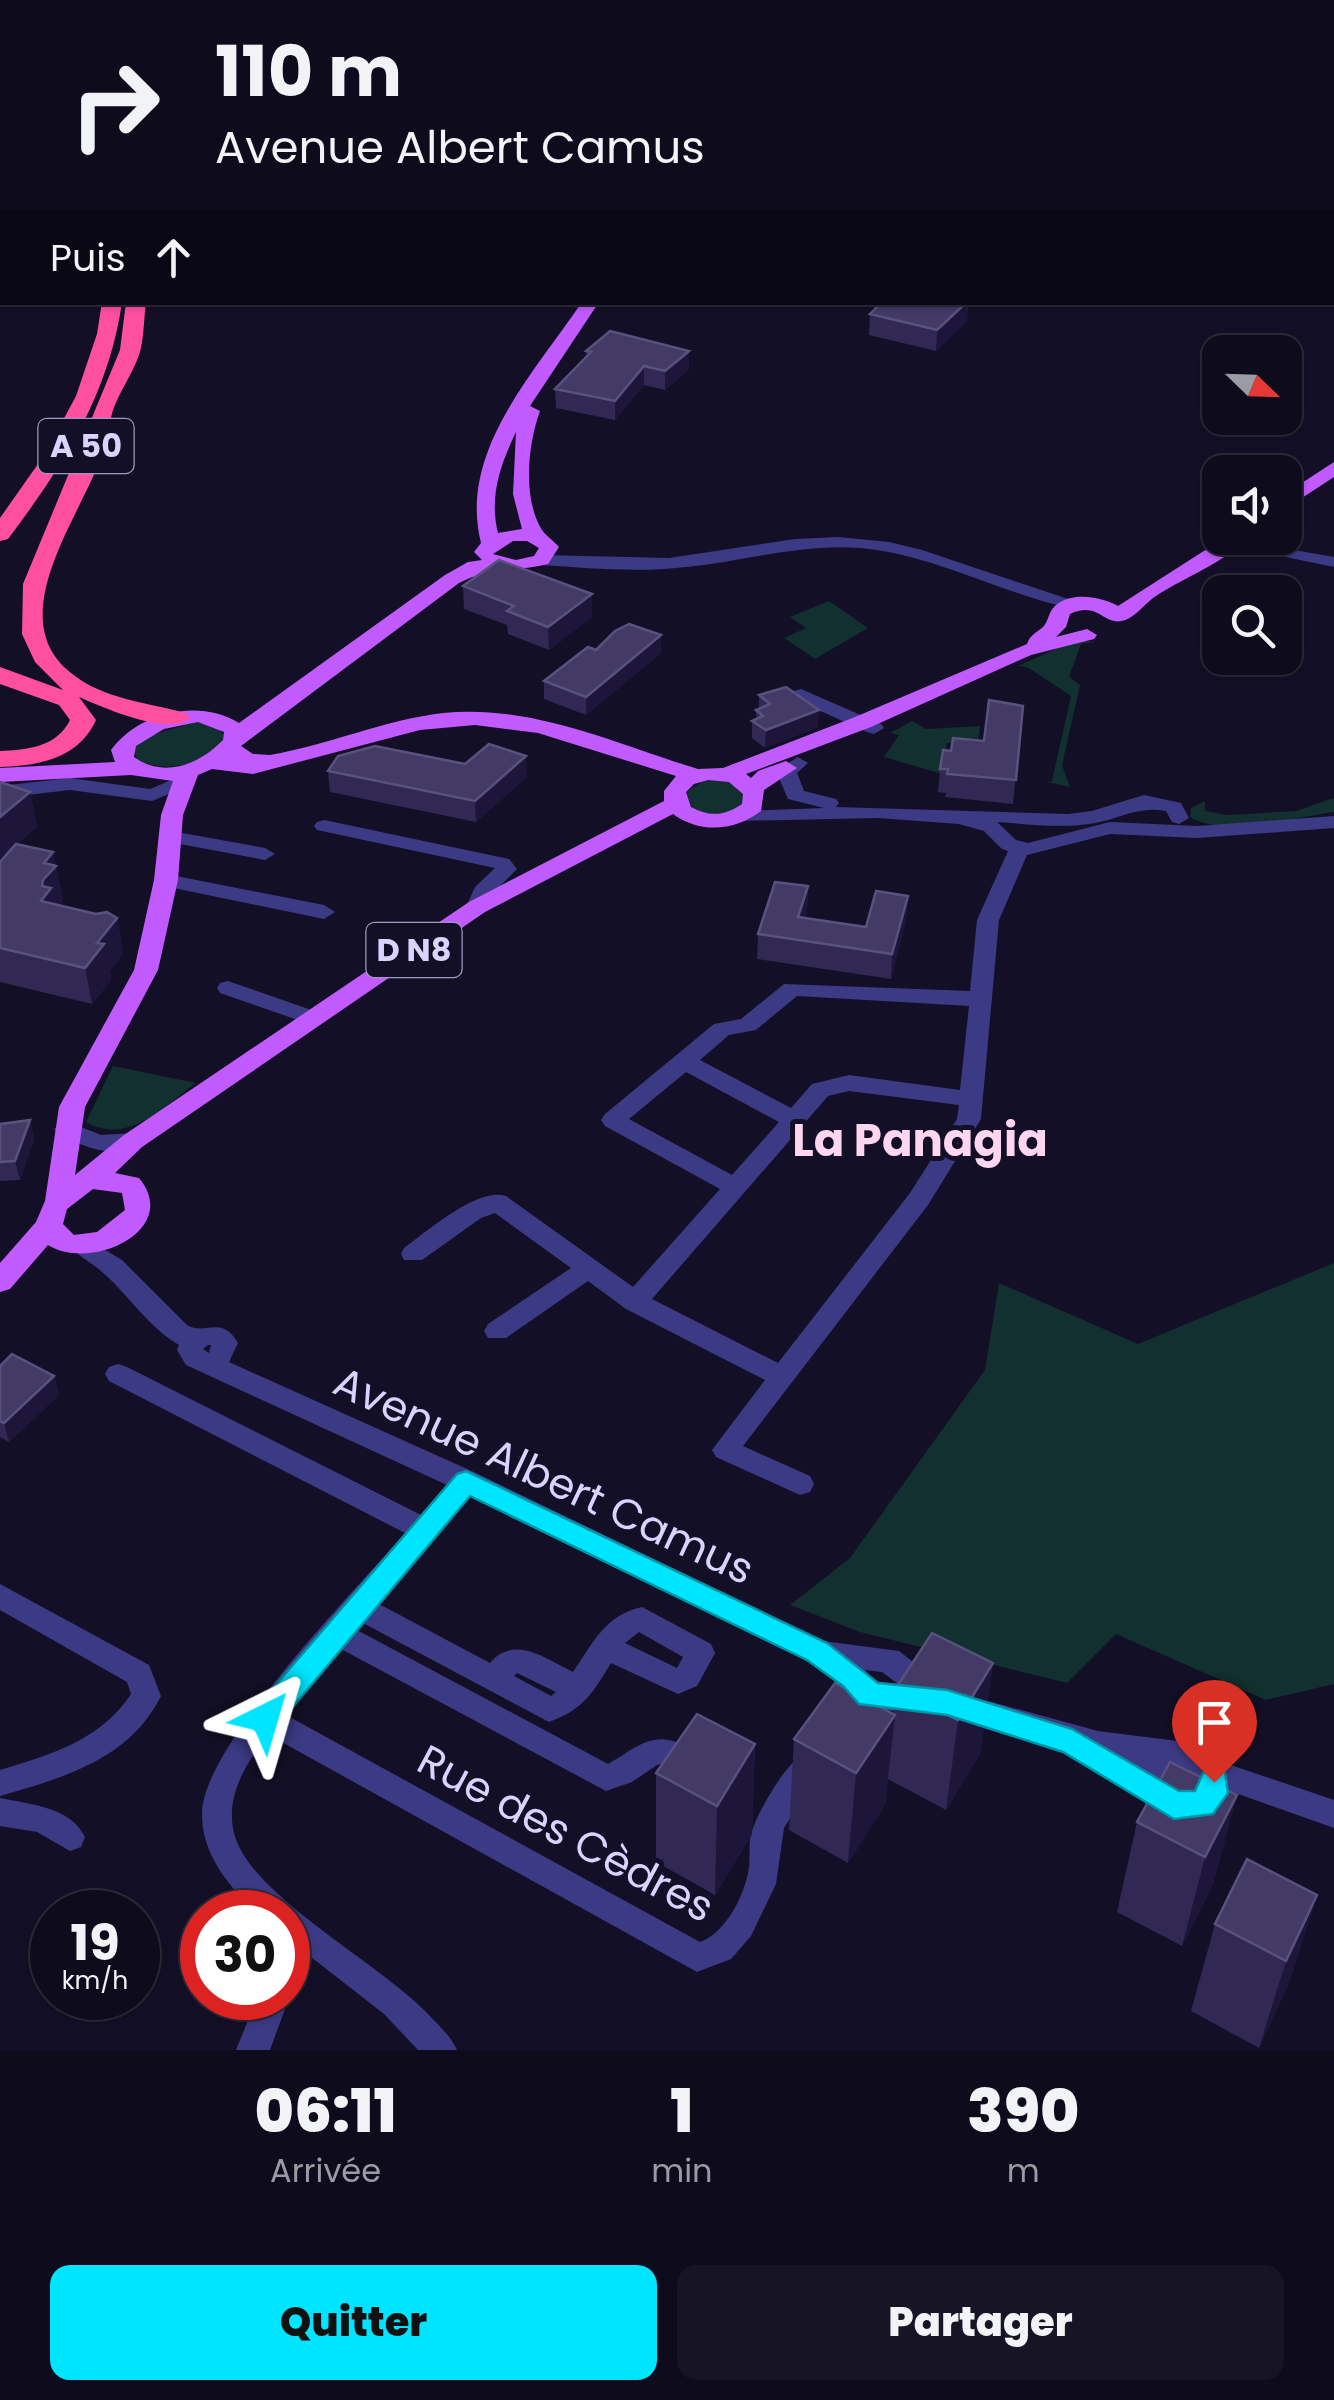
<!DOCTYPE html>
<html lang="fr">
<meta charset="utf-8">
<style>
:root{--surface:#0e0b1c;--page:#171425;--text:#f1f3f6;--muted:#9b9ba3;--line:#2e2b3b;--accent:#00e5ff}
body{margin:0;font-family:Poppins,sans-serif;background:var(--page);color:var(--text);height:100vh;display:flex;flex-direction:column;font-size:38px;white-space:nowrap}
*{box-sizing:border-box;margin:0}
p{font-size:32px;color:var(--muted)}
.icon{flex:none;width:55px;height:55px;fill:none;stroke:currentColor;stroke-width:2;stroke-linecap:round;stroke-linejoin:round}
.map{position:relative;height:2050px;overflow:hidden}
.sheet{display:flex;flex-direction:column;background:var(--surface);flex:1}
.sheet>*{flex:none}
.hud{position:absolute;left:0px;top:0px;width:1335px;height:305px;box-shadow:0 2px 8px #0004,0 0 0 2px var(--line);background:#0e0b1c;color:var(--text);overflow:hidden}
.needle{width:65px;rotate:113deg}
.controls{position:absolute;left:1202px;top:335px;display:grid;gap:20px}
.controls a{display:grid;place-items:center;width:100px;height:100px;border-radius:20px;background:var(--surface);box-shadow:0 2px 8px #0004,0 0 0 2px var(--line);font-size:50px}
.speed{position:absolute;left:30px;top:1890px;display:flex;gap:20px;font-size:50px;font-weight:700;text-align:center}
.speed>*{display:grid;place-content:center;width:130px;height:130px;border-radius:50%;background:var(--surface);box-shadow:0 2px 8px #0004,0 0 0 2px var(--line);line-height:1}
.speed small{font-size:25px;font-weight:400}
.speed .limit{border:15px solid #d22;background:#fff;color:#111}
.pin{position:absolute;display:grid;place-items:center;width:85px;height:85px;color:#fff;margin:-102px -42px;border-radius:50% 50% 50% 0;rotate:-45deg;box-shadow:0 0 10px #0007}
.pin .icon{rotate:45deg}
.me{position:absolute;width:110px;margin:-55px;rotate:40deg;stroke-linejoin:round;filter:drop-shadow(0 0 8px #0008)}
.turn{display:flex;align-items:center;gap:35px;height:210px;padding:0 50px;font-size:45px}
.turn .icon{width:130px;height:130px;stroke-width:2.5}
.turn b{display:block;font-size:70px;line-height:85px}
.then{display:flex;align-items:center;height:95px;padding:0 50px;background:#0003;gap:20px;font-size:38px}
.eta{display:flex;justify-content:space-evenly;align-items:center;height:170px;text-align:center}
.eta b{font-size:60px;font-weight:800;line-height:70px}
.primary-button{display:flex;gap:20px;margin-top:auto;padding:20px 50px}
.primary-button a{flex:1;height:115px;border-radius:20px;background:var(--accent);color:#111;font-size:40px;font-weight:800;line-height:115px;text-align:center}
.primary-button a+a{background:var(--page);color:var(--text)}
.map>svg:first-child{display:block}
.green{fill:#12302f}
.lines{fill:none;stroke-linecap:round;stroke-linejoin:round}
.minor{fill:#3d3a85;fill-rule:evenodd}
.major{fill:#c25bff;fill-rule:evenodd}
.highway{fill:#ff4fa3;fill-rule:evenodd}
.wall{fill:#312854}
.shaded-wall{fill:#1d163a}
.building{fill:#433a66;stroke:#5a527e;stroke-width:2.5}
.route{fill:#00e5ff;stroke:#0095a6;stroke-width:2.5}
.labels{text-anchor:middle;stroke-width:10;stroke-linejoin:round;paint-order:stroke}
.shield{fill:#130f26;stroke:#9e99be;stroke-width:2.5}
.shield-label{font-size:32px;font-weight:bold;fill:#d9d4ff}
.near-street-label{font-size:42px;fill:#d9d4ff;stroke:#130f26}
.district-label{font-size:45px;font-weight:bold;fill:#ffd6f0;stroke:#130f26}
</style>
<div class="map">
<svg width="1334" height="2050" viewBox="0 0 1334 2050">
<rect width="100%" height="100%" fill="#130f26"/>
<path class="green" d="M829,601L868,628L815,659L784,638L806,628L790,617Z
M1078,639L1095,642L1081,644L1069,677L1080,685L1062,765L1070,787L1048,782L1052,781L1071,696L1027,667L1018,666Z
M912,721L926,729L980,726L978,744L947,743L942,774L884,757L899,735L890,733Z
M196,722L217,725L224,736C212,767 163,773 137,760L134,749L145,737Z
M706,779H726L743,787L744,805C727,815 712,817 693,809L686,792Z
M1334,798V812C1298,817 1221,837 1190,817L1191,808L1205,801V811L1228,815L1296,811Z
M113,1066L196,1083C163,1107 128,1146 86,1122Z
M1334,1263V1684L1266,1700L1116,1634L1067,1683L860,1632L790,1605L850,1558L985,1370L999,1283L1138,1344Z"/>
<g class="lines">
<path class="minor" d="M341,0H361L362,2H343Z
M1332,246H1334V254H1332Z
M838,537L889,542L922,550L1083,604L1074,609C1002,594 935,555 861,548C802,543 745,561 686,567C638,573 589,568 541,565L532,560L541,555L669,558L795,539Z
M1227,538L1334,557V567L1227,545Z
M801,689L881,724L884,728L874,734L867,732L794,699V691Z
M798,757L808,763L797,773L804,791L836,799L839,803L836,807L1068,814L1092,811L1144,795L1181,803L1189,818L1179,824L1172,822L1166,811C1138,806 1122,818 1095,823C1063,829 1029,824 997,822L1016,840L1028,843L1110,822L1197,826L1334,816V828L1197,838L1110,834L1027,855L999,920L981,1119L928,1205L743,1446L810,1476L814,1484L810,1492L800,1495L716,1457L712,1450L765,1380L626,1309L588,1281L506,1338H488L484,1331L488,1324L571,1268L495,1213L481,1218L422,1260H404L401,1254L404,1248C428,1231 477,1187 506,1196L633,1287L720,1189L605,1126L601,1120L605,1114L714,1024L741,1019L784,984L970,991L977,920L1008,851L1002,849L984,831L959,824L878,818L732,821L729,817L739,811L824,808L788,799L776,771ZM797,996L969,1006L960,1090L849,1075L812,1084L791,1108L700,1060L729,1035L756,1030ZM686,1072L779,1122L732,1175L629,1119ZM849,1091L959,1105L957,1119L910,1193L778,1363L652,1299L828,1096Z
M183,775L190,777L193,781L190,785L152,801L70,790L0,798V786L70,778L150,789Z
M324,820L509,859L517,869L492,894L485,912L477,914L466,907L475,887L495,868L317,830L314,826L317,822Z
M171,831L265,848L275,854L265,860L164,841L161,837Z
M166,874L324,905L335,912L324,919L159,885L155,880Z
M228,981L320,1013L323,1018L312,1025L220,993L217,988L220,983Z
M66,1121L101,1135L133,1133L145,1141C125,1165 81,1145 58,1135L54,1129Z
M82,1236L122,1260L187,1325C206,1336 221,1314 238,1343L229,1362L476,1473L823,1641L899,1651L940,1683L945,1692C931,1721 883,1712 856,1702L844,1686L807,1661L470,1495L379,1604L490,1663C514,1634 546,1659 573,1672C593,1643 605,1615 642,1607L711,1644L715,1653L697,1686L678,1694L611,1663C592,1694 584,1709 549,1722L363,1623L357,1630L608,1764C631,1752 648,1732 676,1742L680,1751L676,1760L657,1765L632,1782L606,1791L341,1649L286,1715L700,1942C725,1933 743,1898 748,1873C751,1860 748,1847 751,1834C756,1815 781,1772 796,1760C803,1754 810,1756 818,1759L822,1768L784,1828L776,1884L751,1936L731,1959L697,1972L269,1735C246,1762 225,1796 234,1833C249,1895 381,1964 428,2014C439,2026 450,2035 457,2050H418L384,2014L311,1957L299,1976L288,1980V1912H256C229,1887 202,1854 202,1815C200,1748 357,1589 405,1533L109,1381L105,1374L109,1367L118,1364L127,1367L421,1515L447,1485L186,1365L177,1350L179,1345C147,1326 129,1295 101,1271C91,1262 77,1256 70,1245L73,1239ZM208,1345H211L209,1353L203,1349ZM639,1632L683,1657L677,1668L625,1643ZM865,1670L882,1672L898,1684L874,1681ZM517,1673L556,1692L551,1696L514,1676Z
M0,1584L149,1665L161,1696C130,1759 63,1778 0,1796V1770C50,1755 101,1740 131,1694L127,1682L0,1610Z
M959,1693L1098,1731L1186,1742L1210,1752L1219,1761L1334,1800V1828L1227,1790C1207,1842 1168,1814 1136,1795C1115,1783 1094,1771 1073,1758L1070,1751L949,1715L944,1706L949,1697ZM1179,1767L1197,1779L1195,1791H1181L1169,1780V1775Z
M0,1798C29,1804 71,1807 85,1837L81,1847L70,1851L37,1832L0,1826Z
M288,1994L289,1998L270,2050H236L257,1998H288Z"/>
<path class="major" d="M582,302H599L530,406L540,411C528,444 522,498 542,530C546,536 554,541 559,547L548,564C516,572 488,567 459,583L241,746L253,754L270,755C328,745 384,720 443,713C532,704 615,744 698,769L723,768L855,717L1027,644C1030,635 1035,634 1043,627C1049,621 1048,612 1055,606C1072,591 1101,597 1118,606L1224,538H1247C1223,564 1182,578 1153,598C1144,605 1133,619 1122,621C1103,625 1098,601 1070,614L1066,627L1056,637L1087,629L1097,635L1094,639L1031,655L871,727L746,774L751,778L758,771L786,761L797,768L764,790L761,811C735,831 700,834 673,814L485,912L142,1147L115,1173L139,1178C182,1230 91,1272 48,1245L10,1289L0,1292V1263L36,1222L45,1201L59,1107L134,970L154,880L161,815L173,781L131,775L0,782V768L115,762L111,750C139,712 199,698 239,723L445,575L468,562L482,560L474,552L481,543C458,452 534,373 582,302ZM516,432L513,494L522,529L498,533C489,497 500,465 516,432ZM513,541H527L539,548L534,556L516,560L493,554ZM198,722L224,732L223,740C200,764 164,779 134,757L136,746L164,729ZM475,725L538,733L676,776L664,791V801L469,902L124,1135L75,1175L85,1107L158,970L178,880L183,815L198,775L212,769L253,774L420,730ZM708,780L729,782L743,794L742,804C725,816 709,817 691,807L686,792L694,784ZM93,1189L122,1193L125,1210L97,1232L74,1235L63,1224L67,1209Z
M1334,462V477L1285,509V494Z"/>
<path class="highway" d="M15,0H31L32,2H16Z
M102,302H122C109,394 63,466 8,539L0,541V518L45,454L76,396L97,334Z
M126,302H146C144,317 144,334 141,348C135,373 116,394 111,418C108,432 104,448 99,462C78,520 2,619 71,673C102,699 149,703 186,713L190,718C172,738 102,707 79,697L96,720C79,758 39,766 0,767V751C27,750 57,747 70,720L59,705L0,684V667L63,690L35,662L22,634L23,584L120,350Z"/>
</g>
<path class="wall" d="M882,302H968L967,321L936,351L869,335L870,314Z
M586,351L689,369L665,390L644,385L615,420L556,408L555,389L586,357Z
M463,586L592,617L549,650L508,634L507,625L464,609Z
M596,650L661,653L586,715L544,699V681Z
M759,695L818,727L765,748L752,738V721L756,719V710L759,709Z
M1023,706L1013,804L945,797L946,793L938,792L940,769L951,751L984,741Z
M465,764L527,777L476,822L330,792L328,771Z
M0,782L30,792L37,827L17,844L53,852L63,901L59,906L117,918L123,953L110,971L111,980L92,1004L0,982V862L14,847L0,858Z
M808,886L807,911L805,918L866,927L908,896L906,920L891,979L757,959L758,934Z
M30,1120L34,1139L20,1180L0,1181V1124Z
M0,1366L54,1376L59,1395L9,1442L0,1437Z
M993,1663L980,1754L946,1810L888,1779L885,1805L848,1863L789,1830L794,1739L893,1714L896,1688Z
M755,1744L752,1834L715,1895L656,1862V1773Z
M1237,1795L1213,1884L1182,1946L1117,1912L1137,1822Z
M1317,1895L1289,1983L1259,2048L1191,2011L1215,1924Z"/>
<path class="shaded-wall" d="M957,302H968L967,321L936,351L937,330Z
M689,351V369L665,390V371Z
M644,366V385L615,420V401Z
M592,594V617L549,650L548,627Z
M661,635V653L586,715V697Z
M819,710L818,727L765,748L766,730Z
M526,756L527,777L476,822L475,801Z
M30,792L37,827L0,858V817Z
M53,852L63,901L55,910L41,901L44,863Z
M808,886L807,911L797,941L798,917Z
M908,896L906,920L891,979L892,954Z
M117,918L123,953L110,971L111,980L92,1004L85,968L97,943Z
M30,1120L34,1139L20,1180L15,1161Z
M54,1376L59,1395L9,1442L4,1423Z
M993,1663L980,1754L946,1810L958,1720Z
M895,1715L885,1805L848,1863L856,1773Z
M755,1744L752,1834L715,1895L717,1806Z
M1237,1795L1213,1884L1182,1946L1205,1857Z
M1317,1895L1289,1983L1259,2048L1286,1961Z"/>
<path class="building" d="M882,302H967L937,330L870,314Z
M610,331L689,351L665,371L644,366L615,401L555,389L591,352L586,351Z
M499,560L592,594L548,627L507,611L514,606L463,586Z
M629,624L661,635L586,697L544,681L588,647L596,650L615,631Z
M786,687L819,710L766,730L752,721L763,716L756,710L770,704L759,695Z
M989,700L1023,706L1016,780L947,774L948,769H940L943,750L951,751L953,738L984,741Z
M489,744L526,756L475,801L328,771L338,756L375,746L465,764Z
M0,782L30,792L0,817Z
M16,844L53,852L44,863L56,866L43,880L42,886L51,888L41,901L96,914L107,912L117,918L97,943L104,944L85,968L0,948V862Z
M775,882L808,886L798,917L866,927L876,891L908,896L892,954L758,934Z
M30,1120L15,1161L0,1162V1124Z
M12,1354L54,1376L4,1423L0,1421V1366Z
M932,1633L993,1663L958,1720L896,1688Z
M835,1683L895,1715L856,1773L794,1739Z
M697,1714L755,1744L717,1806L656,1773Z
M1170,1762L1237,1795L1205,1857L1137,1822Z
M1247,1859L1317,1895L1286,1961L1215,1924Z"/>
<path class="route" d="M466,1471L827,1643L878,1683L947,1690L1072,1729L1179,1791H1195L1203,1773L1214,1769L1225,1773L1228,1793L1213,1814L1174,1819L1063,1752L947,1715L859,1704L843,1686L807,1660L470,1496L276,1727L265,1731L255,1727L250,1718L255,1709L457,1474Z"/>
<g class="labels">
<g class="shield">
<rect x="38.5" y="419" width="95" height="54" rx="8"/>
<rect x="366.5" y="923" width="95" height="54" rx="8"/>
</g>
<g class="shield-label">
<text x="86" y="457">A 50</text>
<text x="414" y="961">D N8</text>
</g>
<g class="near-street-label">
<text transform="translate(544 1475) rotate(25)" y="15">Avenue Albert Camus</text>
<text transform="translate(566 1833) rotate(28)" y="15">Rue des Cèdres</text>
</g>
<g class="district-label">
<text x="920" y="1156">La Panagia</text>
</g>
</g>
</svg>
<div class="controls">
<a><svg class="needle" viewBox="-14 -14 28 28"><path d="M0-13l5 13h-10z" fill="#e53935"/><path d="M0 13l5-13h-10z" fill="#9b9ba3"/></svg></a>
<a><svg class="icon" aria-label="sound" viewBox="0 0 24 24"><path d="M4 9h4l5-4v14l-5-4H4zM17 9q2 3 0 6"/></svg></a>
<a><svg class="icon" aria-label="search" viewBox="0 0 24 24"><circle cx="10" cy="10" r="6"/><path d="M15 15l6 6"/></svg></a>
</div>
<div class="speed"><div>19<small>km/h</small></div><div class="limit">30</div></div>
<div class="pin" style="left:1214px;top:1782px;background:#d93025"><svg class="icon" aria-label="arrive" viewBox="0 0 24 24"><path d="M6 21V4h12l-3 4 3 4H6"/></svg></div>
<svg class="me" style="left:265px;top:1718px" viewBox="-20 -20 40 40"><path d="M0-17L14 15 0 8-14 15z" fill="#00e5ff" stroke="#fff" stroke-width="4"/></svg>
<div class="hud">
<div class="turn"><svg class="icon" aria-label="right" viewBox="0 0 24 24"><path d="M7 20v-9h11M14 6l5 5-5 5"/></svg><div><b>110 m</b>Avenue Albert Camus</div></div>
<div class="then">Puis<svg class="icon" aria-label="ahead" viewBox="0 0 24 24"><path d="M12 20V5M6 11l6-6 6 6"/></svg></div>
</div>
</div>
<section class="sheet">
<div class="eta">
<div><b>06:11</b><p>Arrivée</p></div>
<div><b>1</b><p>min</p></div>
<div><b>390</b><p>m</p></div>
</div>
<div class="primary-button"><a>Quitter</a><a>Partager</a></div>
</section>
